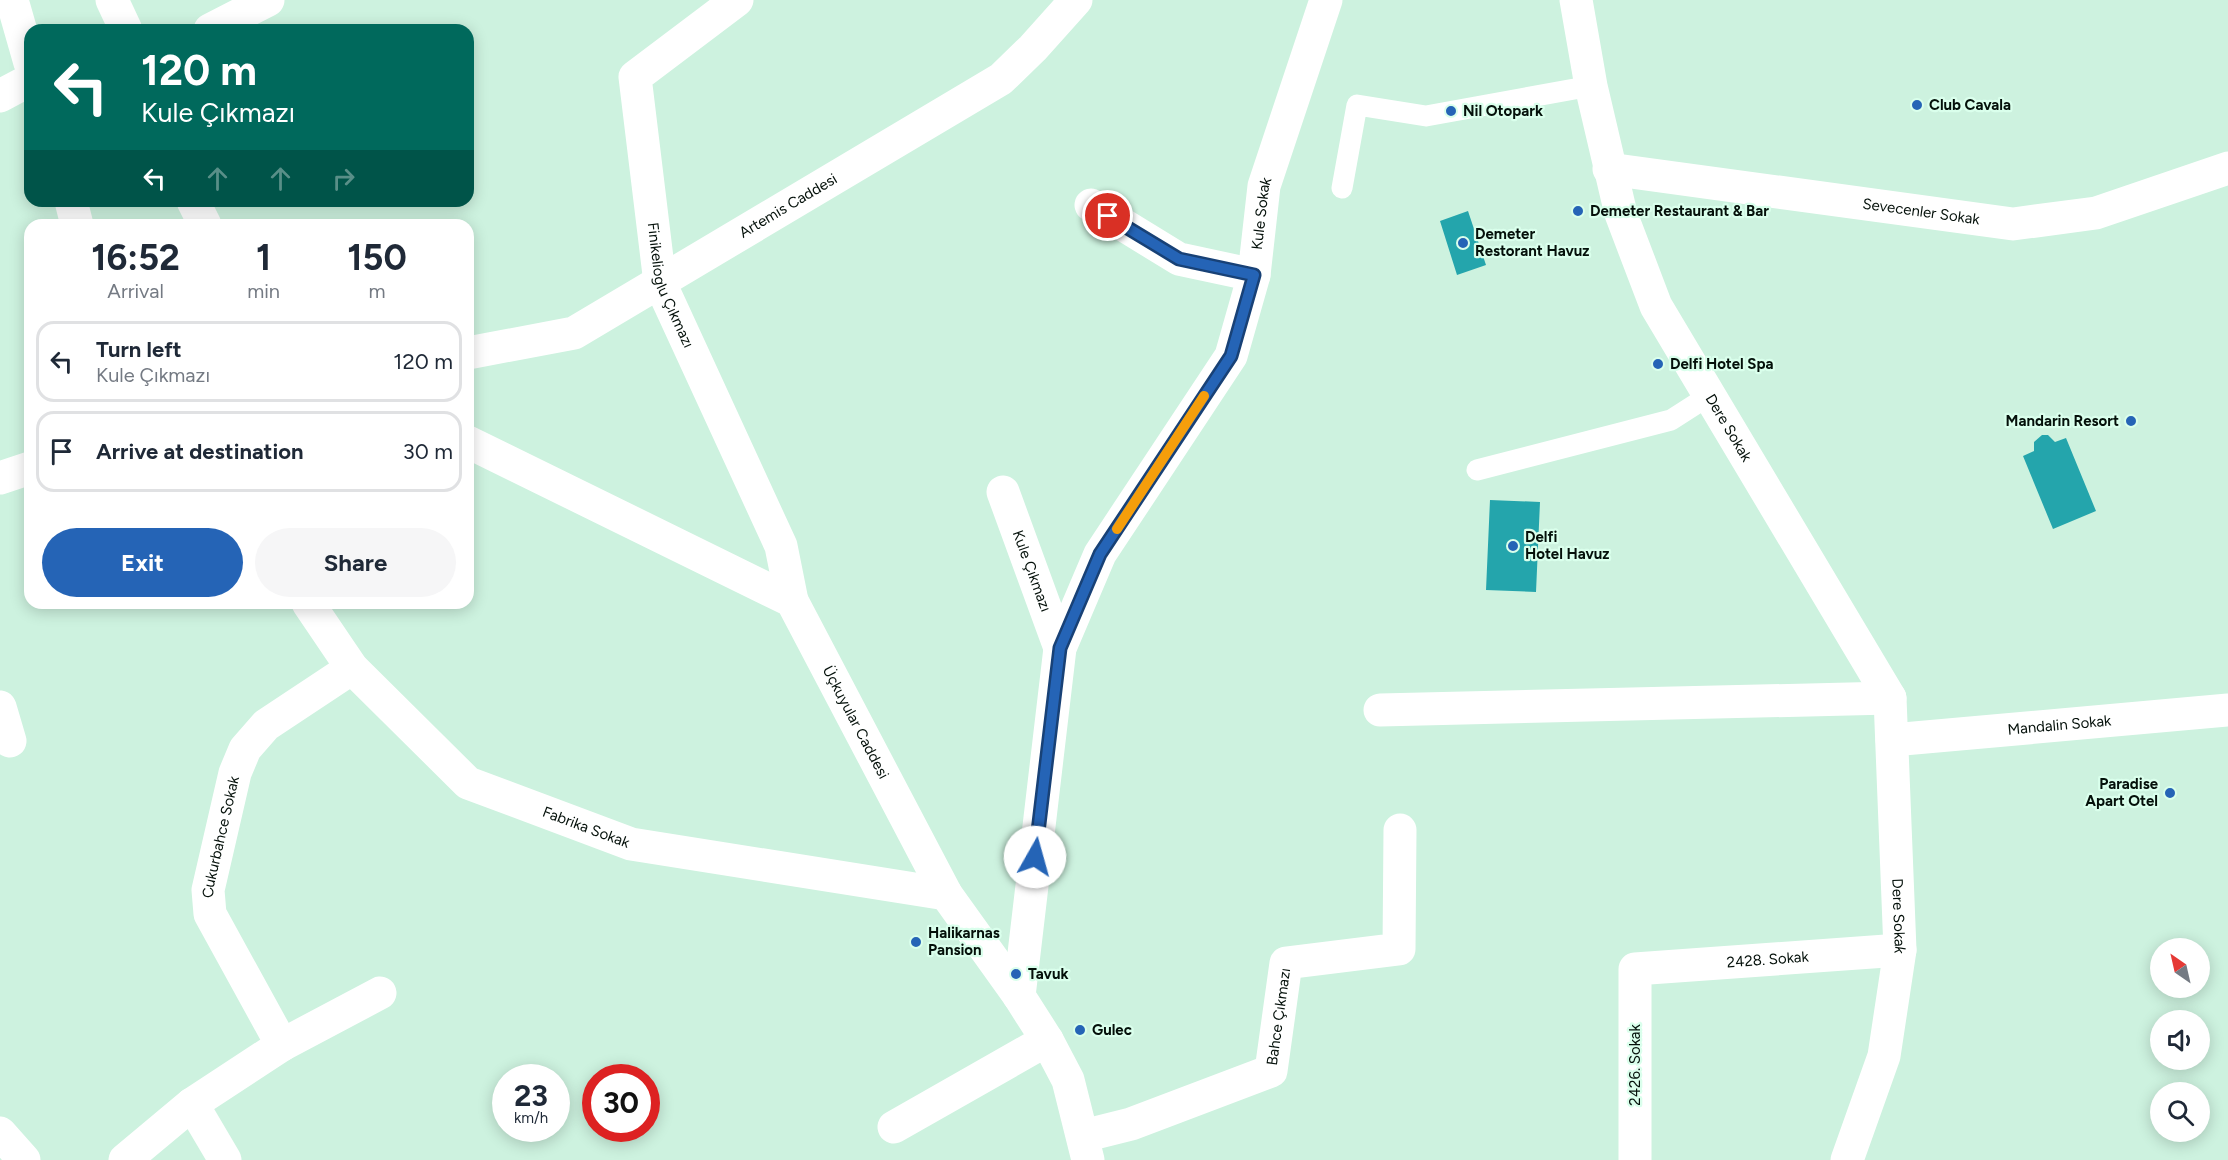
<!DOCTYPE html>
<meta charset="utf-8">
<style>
:root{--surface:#fff;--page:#f6f6f7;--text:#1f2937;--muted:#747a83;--line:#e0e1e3;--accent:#2564b6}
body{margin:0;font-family:Figtree,sans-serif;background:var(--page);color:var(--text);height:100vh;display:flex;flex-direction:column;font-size:22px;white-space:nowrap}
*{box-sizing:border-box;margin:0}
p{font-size:20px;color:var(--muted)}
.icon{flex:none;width:33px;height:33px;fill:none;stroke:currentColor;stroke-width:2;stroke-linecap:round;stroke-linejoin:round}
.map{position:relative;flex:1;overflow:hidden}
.side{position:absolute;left:24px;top:219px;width:450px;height:390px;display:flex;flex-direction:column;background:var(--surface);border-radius:18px;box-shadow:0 3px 15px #0003}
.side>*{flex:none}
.top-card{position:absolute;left:24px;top:24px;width:450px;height:183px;border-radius:18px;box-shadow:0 3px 15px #0003;background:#00695c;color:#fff;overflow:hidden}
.needle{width:39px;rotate:326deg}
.fabs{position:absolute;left:2150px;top:938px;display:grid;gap:12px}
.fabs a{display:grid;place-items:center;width:60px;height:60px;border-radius:50%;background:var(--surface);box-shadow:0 3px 15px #0003;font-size:30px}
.speed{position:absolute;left:492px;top:1064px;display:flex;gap:12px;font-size:30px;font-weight:700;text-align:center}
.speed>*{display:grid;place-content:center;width:78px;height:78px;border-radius:50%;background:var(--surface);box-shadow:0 3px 15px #0003;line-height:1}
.speed small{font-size:15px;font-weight:400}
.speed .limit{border:9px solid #d22;background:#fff;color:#111}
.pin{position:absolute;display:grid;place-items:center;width:51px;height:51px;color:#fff;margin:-26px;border:3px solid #fff;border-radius:50%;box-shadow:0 2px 6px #0007}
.me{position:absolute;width:66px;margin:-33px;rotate:7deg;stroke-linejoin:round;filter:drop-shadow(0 0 4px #0008)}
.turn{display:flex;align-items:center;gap:21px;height:126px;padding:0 18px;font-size:27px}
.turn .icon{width:78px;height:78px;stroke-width:2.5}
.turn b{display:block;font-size:42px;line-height:51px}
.lanes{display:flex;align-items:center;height:57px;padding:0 18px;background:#0003;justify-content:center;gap:30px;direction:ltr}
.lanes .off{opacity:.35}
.eta{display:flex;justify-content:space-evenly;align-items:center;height:102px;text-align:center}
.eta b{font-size:36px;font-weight:700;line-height:42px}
.cta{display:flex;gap:12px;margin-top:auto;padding:12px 18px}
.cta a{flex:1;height:69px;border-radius:36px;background:var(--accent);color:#fff;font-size:24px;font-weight:700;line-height:69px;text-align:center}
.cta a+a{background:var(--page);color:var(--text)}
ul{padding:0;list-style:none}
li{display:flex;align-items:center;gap:18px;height:81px;margin:0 12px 9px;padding:0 6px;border:3px solid var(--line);border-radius:18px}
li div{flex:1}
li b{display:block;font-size:22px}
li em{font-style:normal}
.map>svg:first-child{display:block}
.water{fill:#24a5ac}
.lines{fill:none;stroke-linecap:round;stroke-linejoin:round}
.lane{stroke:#fff;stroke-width:21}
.street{stroke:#fff;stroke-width:33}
.secondary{stroke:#fff;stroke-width:33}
.route-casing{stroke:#184176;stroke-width:15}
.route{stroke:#2564b6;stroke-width:10}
.slow{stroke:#f59e0b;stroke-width:10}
.poi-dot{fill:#2564b6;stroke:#daffec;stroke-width:2}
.labels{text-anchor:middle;stroke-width:4.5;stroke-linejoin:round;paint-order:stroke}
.poi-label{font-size:15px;font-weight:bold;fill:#04100a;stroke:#daffec;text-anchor:start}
.street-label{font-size:15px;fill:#04100a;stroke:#daffec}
</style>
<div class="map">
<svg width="2228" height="1160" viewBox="0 0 2228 1160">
<rect width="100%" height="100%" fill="#cdf2df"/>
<path class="water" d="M1468,211L1486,265L1457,275L1440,221Z
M2042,435H2048L2055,442L2066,438L2096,511L2053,529L2023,456L2034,451V442Z
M1490,500L1540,502L1536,592L1486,590Z"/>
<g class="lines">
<path class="lane" d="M1342,188L1357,105L1426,116L1591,86
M1477,470L1671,420L1710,395"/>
<g class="street">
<path d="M12,0L30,63"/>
<path id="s1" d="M737,0L635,77L660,283L781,546L792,601"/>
<path id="s2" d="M1576,0L1591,86L1621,214L1656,306L1890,698L1900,950L1884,1056L1847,1160"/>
<path d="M210,30L268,0"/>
<path d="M0,96L30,80"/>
<path id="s3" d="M1609,169L2013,224L2096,213L2228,168"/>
<path d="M71,201L77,225"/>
<path d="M1091,205L1179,259L1254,275"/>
<path id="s4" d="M1003,492L1060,648"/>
<path id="s5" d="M308,603L352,668L468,783L631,844L946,894"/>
<path d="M0,707L10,741"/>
<path d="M1380,710L1890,698"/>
<path id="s6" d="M1892,740L2228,710"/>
<path id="s7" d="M1019,996L1060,648L1100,554L1231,356L1254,275L1264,186L1326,0"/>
<path id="s8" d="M282,1045L210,914L208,890L235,773L245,749L266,725L352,668"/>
<path d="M192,1104L225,1160"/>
<path d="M894,1127L1047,1040"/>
<path d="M0,1133L24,1160"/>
<path id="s9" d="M1083,1136L1131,1124L1271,1071L1286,963L1399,949L1400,830"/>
<path d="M125,1160L192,1104L282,1045L380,993"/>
<path id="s10" d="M1635,1160V969L1900,950"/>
</g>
<g class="secondary">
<path d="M112,0L126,30"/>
<path d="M193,201L205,225"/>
<path id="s11" d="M468,353L574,333L1001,79L1033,48L1076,0"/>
<path id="s12" d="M468,442L792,601L946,894L1019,996L1047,1040L1068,1080L1088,1160"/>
<path d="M0,478L30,468"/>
</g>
</g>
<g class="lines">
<g class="route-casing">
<path id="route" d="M1035,857L1060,648L1100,554L1231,356L1254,275L1179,259L1108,216"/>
</g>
<use href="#route" class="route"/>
<path class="slow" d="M1117,529L1204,396"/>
</g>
<g class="poi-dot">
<circle cx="1917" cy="105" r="6"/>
<circle cx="1451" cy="111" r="6"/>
<circle cx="1578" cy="211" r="6"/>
<circle cx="1463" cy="243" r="6"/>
<circle cx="1658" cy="364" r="6"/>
<circle cx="2131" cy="421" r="6"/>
<circle cx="1513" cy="546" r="6"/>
<circle cx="2170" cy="793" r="6"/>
<circle cx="916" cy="942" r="6"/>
<circle cx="1016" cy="974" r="6"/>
<circle cx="1080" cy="1030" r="6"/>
</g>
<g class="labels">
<g class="poi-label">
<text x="1929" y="110">Club Cavala</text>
<text x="1463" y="116">Nil Otopark</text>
<text x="1590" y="216">Demeter Restaurant &amp; Bar</text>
<text x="1475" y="239">Demeter<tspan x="1475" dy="17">Restorant Havuz</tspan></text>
<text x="1670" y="369">Delfi Hotel Spa</text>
<text x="2119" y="426" text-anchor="end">Mandarin Resort</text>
<text x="1525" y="542">Delfi<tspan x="1525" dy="17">Hotel Havuz</tspan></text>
<text x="2158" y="789" text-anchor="end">Paradise<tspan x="2158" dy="17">Apart Otel</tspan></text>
<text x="928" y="938">Halikarnas<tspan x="928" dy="17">Pansion</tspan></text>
<text x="1028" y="979">Tavuk</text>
<text x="1092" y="1035">Gulec</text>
</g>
<g class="street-label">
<text dy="5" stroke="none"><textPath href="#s11" startOffset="357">Artemis Caddesi</textPath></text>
<text dy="5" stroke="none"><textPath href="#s3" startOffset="315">Sevecenler Sokak</textPath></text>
<text dy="5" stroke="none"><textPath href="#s7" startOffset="836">Kule Sokak</textPath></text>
<text dy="5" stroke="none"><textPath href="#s1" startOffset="340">Finikelioglu Çıkmazı</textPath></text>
<text dy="5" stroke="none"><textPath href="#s2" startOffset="459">Dere Sokak</textPath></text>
<text dy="5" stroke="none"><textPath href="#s4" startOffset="84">Kule Çıkmazı</textPath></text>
<text dy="5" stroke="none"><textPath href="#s12" startOffset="498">Üçkuyular Caddesi</textPath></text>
<text dy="5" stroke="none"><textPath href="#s6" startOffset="168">Mandalin Sokak</textPath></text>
<text dy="5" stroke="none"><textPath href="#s5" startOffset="368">Fabrika Sokak</textPath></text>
<text dy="5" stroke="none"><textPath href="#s8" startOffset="228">Cukurbahce Sokak</textPath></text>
<text dy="5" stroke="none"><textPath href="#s2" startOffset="992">Dere Sokak</textPath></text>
<text dy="5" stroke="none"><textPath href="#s10" startOffset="324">2428. Sokak</textPath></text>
<text dy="5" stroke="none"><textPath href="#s9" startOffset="254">Bahce Çıkmazı</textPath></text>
<text transform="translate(1635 1065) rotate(-90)" y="5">2426. Sokak</text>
</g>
</g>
</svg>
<div class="fabs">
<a><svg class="needle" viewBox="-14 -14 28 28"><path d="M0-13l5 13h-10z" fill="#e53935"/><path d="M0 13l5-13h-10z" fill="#747a83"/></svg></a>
<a><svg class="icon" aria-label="sound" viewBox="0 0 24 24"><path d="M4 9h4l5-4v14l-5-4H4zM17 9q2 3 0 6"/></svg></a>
<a><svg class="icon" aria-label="search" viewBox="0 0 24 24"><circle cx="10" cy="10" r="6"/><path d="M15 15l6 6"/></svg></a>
</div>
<div class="speed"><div>23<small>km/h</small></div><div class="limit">30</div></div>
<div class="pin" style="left:1108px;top:216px;background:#d93025"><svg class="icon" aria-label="arrive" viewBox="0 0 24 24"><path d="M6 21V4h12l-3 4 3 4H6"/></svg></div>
<svg class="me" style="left:1035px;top:857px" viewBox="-20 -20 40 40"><circle r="19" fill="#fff"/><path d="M0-13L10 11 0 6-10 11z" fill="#2564b6"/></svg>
<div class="top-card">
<div class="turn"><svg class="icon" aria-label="left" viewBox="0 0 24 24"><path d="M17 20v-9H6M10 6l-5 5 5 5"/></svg><div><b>120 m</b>Kule Çıkmazı</div></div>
<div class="lanes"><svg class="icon" aria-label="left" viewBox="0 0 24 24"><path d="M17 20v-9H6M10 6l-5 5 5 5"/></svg><svg class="icon off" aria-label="ahead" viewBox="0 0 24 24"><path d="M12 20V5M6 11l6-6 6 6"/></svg><svg class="icon off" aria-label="ahead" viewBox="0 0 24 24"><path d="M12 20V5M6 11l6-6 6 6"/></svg><svg class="icon off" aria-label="right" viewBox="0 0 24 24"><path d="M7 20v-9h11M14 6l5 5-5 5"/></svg></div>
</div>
<section class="side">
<div class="eta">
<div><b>16:52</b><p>Arrival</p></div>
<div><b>1</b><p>min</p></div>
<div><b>150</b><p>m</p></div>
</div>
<ul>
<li><svg class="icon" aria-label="left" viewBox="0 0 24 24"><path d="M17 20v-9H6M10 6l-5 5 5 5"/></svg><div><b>Turn left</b><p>Kule Çıkmazı</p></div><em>120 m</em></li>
<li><svg class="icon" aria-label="arrive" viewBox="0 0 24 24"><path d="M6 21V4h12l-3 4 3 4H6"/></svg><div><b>Arrive at destination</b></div><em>30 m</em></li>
</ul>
<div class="cta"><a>Exit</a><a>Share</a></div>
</section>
</div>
